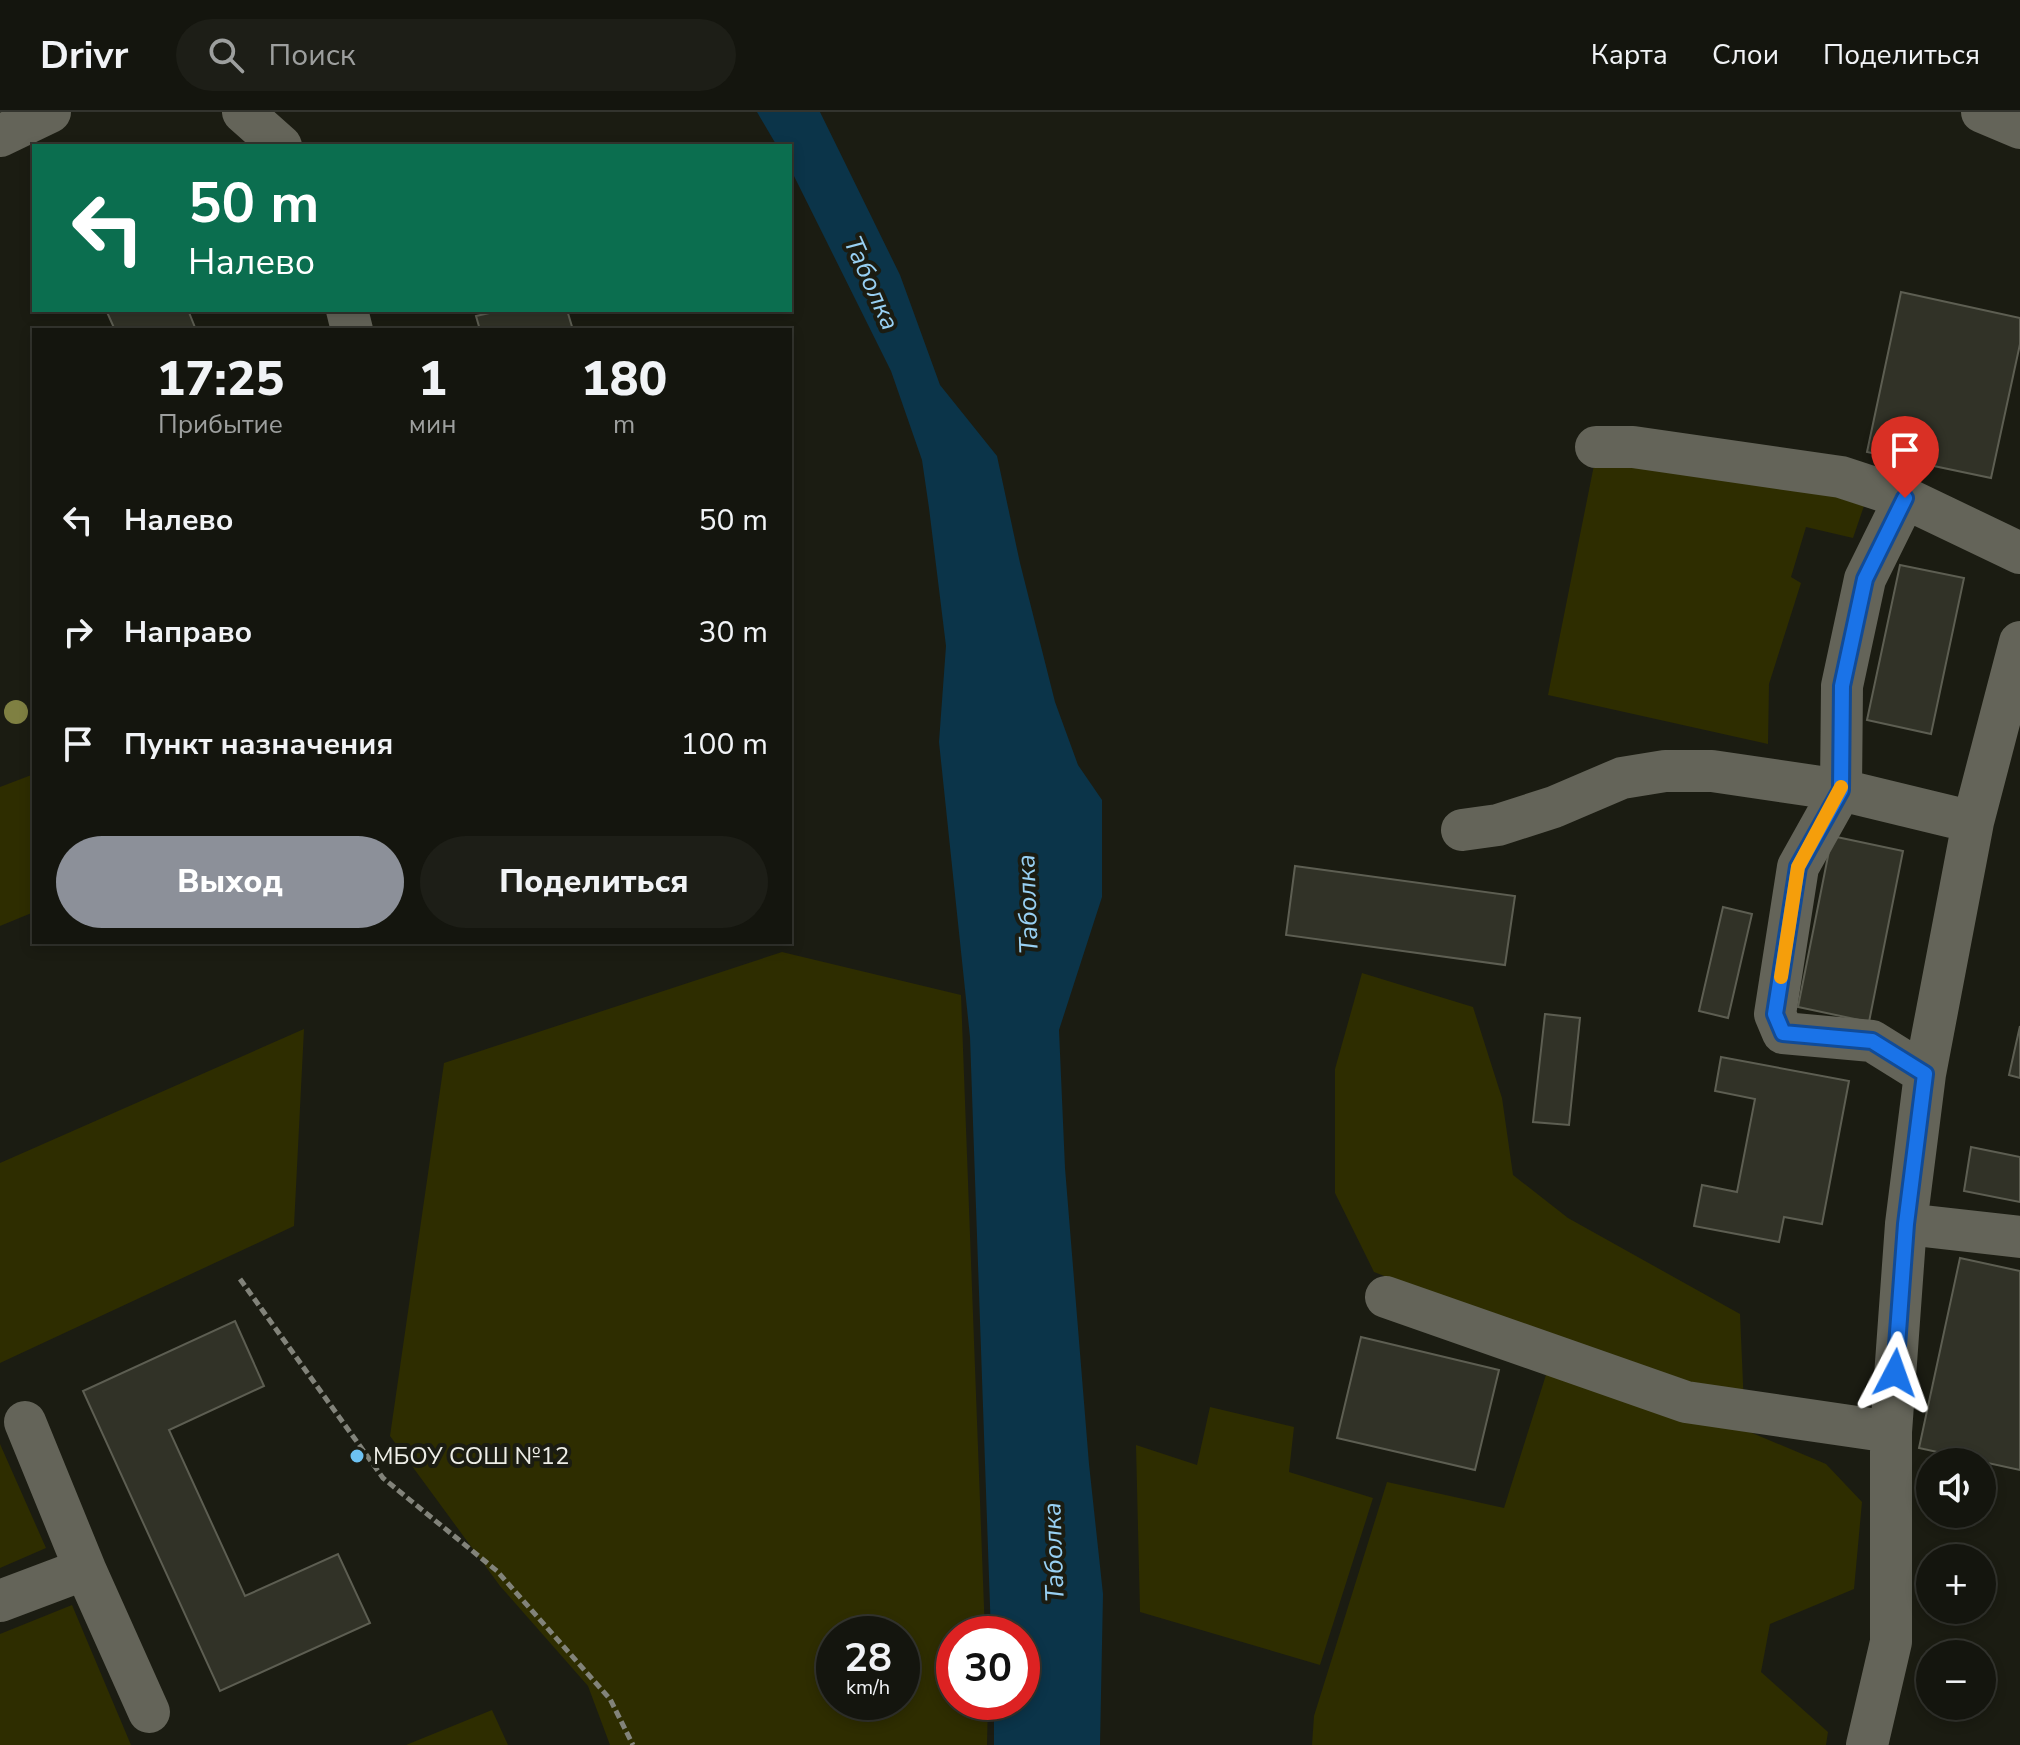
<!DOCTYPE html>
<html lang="ru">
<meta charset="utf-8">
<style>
:root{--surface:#14150e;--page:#1d1e17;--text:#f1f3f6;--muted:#9d9f9e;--line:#33342e;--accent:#8c9099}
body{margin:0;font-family:"Nunito Sans",sans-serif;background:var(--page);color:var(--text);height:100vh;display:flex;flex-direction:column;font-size:30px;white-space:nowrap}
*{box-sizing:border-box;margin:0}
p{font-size:26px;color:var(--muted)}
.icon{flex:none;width:44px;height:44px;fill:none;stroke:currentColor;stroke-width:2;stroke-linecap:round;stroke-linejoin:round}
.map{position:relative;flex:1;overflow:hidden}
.panel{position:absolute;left:32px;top:216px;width:760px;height:616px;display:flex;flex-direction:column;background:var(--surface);border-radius:0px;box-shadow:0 4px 12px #0003,0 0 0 2px var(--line)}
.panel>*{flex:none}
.guide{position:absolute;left:32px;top:32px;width:760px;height:168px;border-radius:0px;box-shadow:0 4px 12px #0003,0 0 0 2px var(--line);background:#0b6e4f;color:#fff;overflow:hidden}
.controls{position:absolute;left:1916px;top:1336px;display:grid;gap:16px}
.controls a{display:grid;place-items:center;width:80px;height:80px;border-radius:50%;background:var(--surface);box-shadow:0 4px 12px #0003,0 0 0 2px var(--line);font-size:40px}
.speed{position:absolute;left:816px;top:1504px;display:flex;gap:16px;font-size:40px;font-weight:700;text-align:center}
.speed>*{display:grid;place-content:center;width:104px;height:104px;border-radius:50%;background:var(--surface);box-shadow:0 4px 12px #0003,0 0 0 2px var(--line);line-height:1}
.speed small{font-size:20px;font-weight:400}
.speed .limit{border:12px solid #d22;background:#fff;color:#111}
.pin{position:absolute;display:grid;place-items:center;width:68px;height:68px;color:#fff;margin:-82px -34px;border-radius:50% 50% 50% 0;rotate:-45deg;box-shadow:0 0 8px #0007}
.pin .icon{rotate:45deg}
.me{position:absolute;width:88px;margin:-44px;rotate:4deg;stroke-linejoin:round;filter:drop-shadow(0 0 6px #0008)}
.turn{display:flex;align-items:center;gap:28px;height:168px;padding:0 24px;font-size:36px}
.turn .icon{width:104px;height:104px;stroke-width:2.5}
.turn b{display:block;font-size:56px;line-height:68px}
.eta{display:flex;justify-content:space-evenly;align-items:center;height:136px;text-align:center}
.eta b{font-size:48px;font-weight:800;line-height:56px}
.cta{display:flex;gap:16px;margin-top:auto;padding:16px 24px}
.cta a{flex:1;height:92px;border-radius:48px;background:var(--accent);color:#fff;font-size:32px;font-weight:800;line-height:92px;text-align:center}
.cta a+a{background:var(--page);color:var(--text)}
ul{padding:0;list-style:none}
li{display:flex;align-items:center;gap:24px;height:112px;padding:0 24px}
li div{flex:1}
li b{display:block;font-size:30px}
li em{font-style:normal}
header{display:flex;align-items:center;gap:48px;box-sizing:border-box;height:112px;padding:0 40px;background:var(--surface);border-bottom:2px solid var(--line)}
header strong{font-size:38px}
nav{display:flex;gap:44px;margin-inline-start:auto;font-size:28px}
.search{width:560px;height:72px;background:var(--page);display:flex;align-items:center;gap:20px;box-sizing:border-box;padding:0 28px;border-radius:44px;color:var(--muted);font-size:30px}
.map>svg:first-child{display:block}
.green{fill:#2e2d00;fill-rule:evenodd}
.water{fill:#0b3449}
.building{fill:#313227;stroke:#5d5e52;stroke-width:2}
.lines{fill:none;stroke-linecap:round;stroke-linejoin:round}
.path{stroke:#82837a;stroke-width:5;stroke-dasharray:8 4;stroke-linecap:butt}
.minor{stroke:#646459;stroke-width:42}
.tree{fill:#7f8042}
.route-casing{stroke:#114b97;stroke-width:20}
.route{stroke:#1a73e8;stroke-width:14}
.slow{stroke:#f59e0b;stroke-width:14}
.poi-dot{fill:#6dc2f3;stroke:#1b1c12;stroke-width:3}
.labels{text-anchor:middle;stroke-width:8;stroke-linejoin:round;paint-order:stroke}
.poi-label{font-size:24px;fill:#eeeee7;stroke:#1b1c12;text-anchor:start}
.water-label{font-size:26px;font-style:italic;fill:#98d0f3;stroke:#1b1c12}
</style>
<header>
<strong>Drivr</strong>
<div class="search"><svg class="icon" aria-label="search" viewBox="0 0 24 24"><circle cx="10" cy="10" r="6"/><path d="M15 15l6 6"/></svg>Поиск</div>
<nav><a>Карта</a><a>Слои</a><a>Поделиться</a></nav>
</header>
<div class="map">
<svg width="2020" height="1633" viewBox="0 0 2020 1633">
<rect width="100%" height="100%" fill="#1b1c12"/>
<path class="green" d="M1595,348L1866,388L1853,426L1806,415L1791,465L1801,471L1769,572L1768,632L1548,583Z
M34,662V800L0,814V675Z
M782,840L961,883L985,1522H954V1590H988L987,1633H610L588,1574L500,1474L390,1324L444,951ZM902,1522V1590H834V1522Z
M1362,861L1473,895L1502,986L1513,1063L1568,1106L1740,1202L1745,1318L1826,1352L1862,1390L1854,1477L1770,1512L1761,1560L1828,1620L1826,1633H1312L1314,1604L1387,1370L1504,1396L1556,1231L1374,1160L1335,1081V957Z
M304,917L294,1114L0,1251V1051Z
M1210,1295L1294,1315L1289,1360L1373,1386L1320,1553L1140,1500L1136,1333L1197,1353Z
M0,1332L46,1436L0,1456Z
M72,1493L131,1633H0V1522Z
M492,1598L508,1633H406Z"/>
<path class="water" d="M757,0H820L900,163L940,273L997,344L1020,451L1055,590L1078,653L1102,688V785L1059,918L1065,1056L1089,1352L1103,1482L1100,1633H994V1590H1022V1522H991L970,925L939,630L946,534L929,396L922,348L891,259L790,56V34H777Z"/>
<path class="building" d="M1901,180L2020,206V232L1991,366L1867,340Z
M106,198H188L196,218H115Z
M503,198H567L573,218H480L476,204Z
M1900,453L1964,466L1931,622L1867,608Z
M1832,724L1903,739L1869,910L1798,895Z
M1295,754L1515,784L1505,853L1286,823Z
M1723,795L1752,802L1728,906L1699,899Z
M1545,902L1580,906L1569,1013L1533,1010Z
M2020,914V966L2009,963Z
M1721,945L1849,969L1822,1112L1784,1105L1779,1130L1694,1114L1702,1073L1737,1080L1755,987L1715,979Z
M1971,1035L2020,1045V1090L1964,1079Z
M1960,1146L2020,1159V1358L1919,1336Z
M235,1209L264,1274L169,1318L245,1484L338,1442L370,1511L220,1579L83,1279Z
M1361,1225L1499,1258L1475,1358L1337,1326Z"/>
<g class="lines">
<path class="path" d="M240,1167L383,1366L497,1459L610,1587L633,1633"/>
<path class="minor" d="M243,0L281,34
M1982,0L2020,16
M0,24L50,0
M347,198L352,218
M1596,335H1633L1841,365L1905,386L2020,441
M1905,386L1865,467L1842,574L1841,678L1798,755L1775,902L1783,921L1872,929L1925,962
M1462,718L1498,713L1554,695L1622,666L1665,659H1712L1841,678L1973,710
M1906,1112L2020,1125
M1386,1185L1686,1290L1891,1320
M25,1310L85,1457
M0,1489L85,1457L149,1600
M1867,1633L1891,1530V1320L1906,1112L1925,962L1973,710L2020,530"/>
</g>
<circle class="tree" cx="16" cy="600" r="12"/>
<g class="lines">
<g class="route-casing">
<path id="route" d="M1895,1261L1906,1112L1925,962L1872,929L1783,921L1775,902L1798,755L1841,678L1842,574L1865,467L1905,386"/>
</g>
<use href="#route" class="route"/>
<path class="slow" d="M1781,865L1798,755L1841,675"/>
</g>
<circle class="poi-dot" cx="357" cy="1344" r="8"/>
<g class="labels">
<g class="poi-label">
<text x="373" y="1352">МБОУ СОШ №12</text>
</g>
<g class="water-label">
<text transform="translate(872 171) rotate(66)" y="9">Таболка</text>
<text transform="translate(1027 792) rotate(-92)" y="9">Таболка</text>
<text transform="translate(1053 1440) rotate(-92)" y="9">Таболка</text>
</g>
</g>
</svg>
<div class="controls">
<a><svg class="icon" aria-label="sound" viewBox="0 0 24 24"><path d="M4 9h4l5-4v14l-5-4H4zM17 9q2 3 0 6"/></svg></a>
<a>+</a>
<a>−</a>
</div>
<div class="speed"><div>28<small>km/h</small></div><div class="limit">30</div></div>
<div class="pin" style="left:1905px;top:386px;background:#d93025"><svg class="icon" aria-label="arrive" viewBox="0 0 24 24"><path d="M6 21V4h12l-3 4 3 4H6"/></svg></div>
<svg class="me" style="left:1895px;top:1261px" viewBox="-20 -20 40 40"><path d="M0-17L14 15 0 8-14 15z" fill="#1a73e8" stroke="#fff" stroke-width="4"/></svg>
<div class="guide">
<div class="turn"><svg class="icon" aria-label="left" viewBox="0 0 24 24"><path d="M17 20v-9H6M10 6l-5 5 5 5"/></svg><div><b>50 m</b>Налево</div></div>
</div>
<section class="panel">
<div class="eta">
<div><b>17:25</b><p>Прибытие</p></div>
<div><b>1</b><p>мин</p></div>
<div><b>180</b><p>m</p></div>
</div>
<ul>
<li><svg class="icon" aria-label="left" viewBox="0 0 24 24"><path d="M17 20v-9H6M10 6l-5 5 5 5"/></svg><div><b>Налево</b></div><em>50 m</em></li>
<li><svg class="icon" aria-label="right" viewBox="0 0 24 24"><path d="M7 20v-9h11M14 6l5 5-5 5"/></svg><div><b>Направо</b></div><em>30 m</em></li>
<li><svg class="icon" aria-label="arrive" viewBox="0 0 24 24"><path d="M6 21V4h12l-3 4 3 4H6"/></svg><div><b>Пункт назначения</b></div><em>100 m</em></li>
</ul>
<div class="cta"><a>Выход</a><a>Поделиться</a></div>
</section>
</div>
